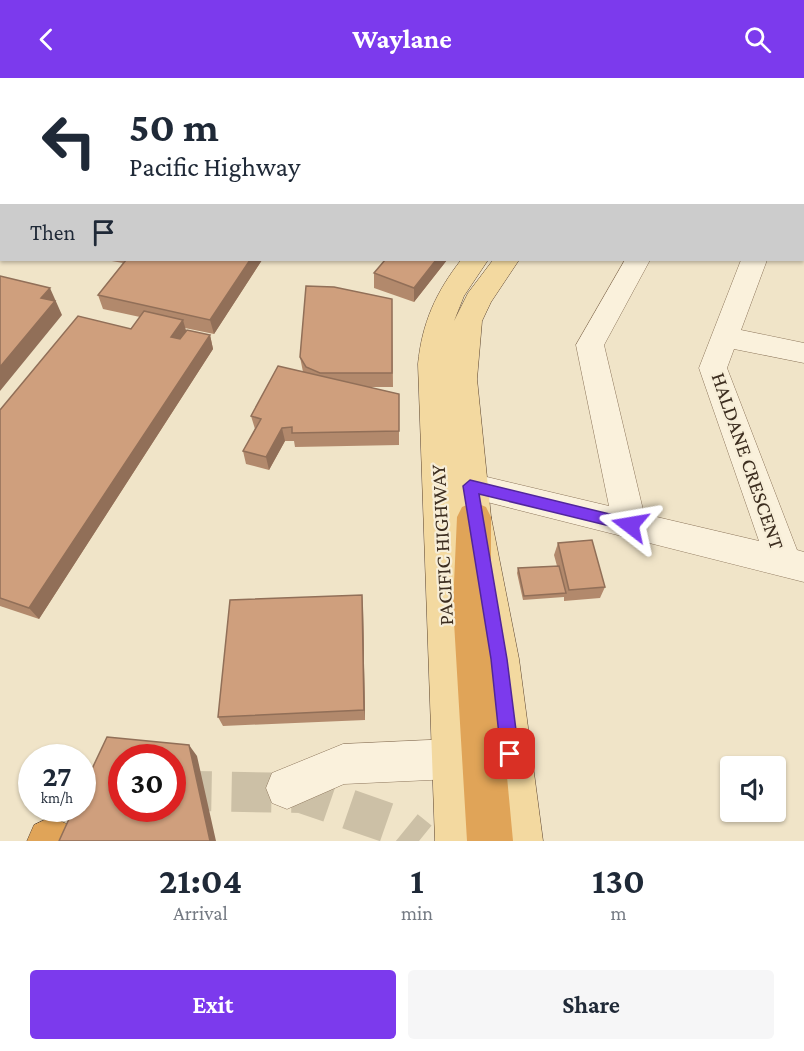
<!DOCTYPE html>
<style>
:root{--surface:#fff;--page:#f6f6f7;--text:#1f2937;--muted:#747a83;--accent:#7c3aed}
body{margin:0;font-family:"Crimson Pro",serif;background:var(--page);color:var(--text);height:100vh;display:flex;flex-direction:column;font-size:22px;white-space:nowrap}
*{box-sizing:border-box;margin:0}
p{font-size:20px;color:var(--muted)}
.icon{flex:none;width:33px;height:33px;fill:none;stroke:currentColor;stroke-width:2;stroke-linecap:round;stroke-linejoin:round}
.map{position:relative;height:763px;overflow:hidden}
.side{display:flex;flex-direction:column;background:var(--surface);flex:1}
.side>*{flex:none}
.guide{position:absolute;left:0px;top:0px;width:804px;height:183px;box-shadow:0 2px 4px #0004;background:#fff;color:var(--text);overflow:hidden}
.fabs{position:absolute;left:720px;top:678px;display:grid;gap:12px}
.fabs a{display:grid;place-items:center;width:66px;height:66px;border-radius:6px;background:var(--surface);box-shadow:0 2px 4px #0004;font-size:30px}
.speed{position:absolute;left:18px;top:666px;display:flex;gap:12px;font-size:30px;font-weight:700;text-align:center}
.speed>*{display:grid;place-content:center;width:78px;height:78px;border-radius:50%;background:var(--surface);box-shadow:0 2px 4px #0004;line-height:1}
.speed small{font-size:15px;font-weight:400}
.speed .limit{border:9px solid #d22;background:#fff;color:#111}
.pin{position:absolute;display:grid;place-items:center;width:51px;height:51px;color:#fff;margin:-26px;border-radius:12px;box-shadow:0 3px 9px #0006}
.me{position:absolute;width:66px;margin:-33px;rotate:284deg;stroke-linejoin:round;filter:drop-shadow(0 0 4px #0008)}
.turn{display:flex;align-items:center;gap:21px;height:126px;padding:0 30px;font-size:27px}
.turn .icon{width:78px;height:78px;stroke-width:2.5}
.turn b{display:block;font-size:42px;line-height:51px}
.then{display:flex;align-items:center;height:57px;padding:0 30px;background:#0003;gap:12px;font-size:22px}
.eta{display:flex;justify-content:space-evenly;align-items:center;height:102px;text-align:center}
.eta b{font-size:36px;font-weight:700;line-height:42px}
.action{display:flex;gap:12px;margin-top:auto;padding:12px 30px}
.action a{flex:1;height:69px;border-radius:6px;background:var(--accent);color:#fff;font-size:24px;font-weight:700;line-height:69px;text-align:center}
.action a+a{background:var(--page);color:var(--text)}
header{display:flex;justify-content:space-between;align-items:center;height:78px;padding:0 30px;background:var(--accent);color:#fff;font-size:27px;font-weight:700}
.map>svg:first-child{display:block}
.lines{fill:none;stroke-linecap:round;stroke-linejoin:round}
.highway-tunnel{stroke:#ccc0a6;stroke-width:40;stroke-dasharray:40 20;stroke-linecap:butt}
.minor-casing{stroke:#8d765c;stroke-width:1}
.major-casing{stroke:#5b4430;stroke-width:1}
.highway-casing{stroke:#5b4430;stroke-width:1}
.minor{fill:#faf1dc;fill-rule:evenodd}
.major{fill:#f3d9a0;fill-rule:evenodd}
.highway{fill:#e0a458;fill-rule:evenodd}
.wall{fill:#b2896c}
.shaded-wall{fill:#916f58}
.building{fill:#cf9f7d;stroke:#916f58;stroke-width:1.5;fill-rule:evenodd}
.route{fill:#7c3aed;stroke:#51269a;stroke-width:1.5}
.labels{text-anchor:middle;stroke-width:4.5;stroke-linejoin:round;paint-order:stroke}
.street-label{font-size:21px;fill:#3d2e20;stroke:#f7eed8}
</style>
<header><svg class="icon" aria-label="back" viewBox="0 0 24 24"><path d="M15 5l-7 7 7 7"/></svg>Waylane<svg class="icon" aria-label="search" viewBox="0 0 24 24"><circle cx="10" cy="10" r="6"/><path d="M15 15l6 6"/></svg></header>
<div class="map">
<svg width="804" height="763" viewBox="0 0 804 763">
<rect width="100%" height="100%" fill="#f0e4c8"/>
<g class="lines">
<path class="highway-tunnel" d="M172,717L191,713L302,715L403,750L419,763"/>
<g class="minor-casing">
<path id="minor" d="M802,115H804V129H802Z
M0,148L2,149V165L0,164Z
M625,182H650L604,267L644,436L759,463L699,290L741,182H767L741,252L804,265V285L734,271L727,290L797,472L804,474V504L459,417L454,408L459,399L470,395L609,428L576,267Z
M452,661L466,667L472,681L466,695L452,701L344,706L287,731L272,725L266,710L272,695L343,666Z"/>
</g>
<g class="major-casing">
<path id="major" d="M598,0H618L597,2Z
M461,182H488L464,218L454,243L468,215L493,182H519L491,224L482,243L477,301L491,439L519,581L543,763H497L479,581L460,459L481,763H435L418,286C422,245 436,214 461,182Z"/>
</g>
<g class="highway-casing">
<path id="highway" d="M474,424L486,429L491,439V527L513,763H467L453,527L457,439L462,429Z
M51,739L67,746L73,763H27L34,747Z"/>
</g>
<use href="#minor" class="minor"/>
<use href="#major" class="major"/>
<use href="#highway" class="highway"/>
</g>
<path class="wall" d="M686,0H753L754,2H686Z
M106,182H262L214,256L185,250L186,253L210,257L213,271L39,541L0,528V332L131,251L140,239L103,231L98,217L123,185Z
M385,182H447L414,224L374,210V195Z
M392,221L393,309H368L399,316V367L295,369L294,363H285L269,392L246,386L243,373L255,351L251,338L303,294L300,279Z
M558,465L605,509L600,520L564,523V519L523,522L517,495L518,490L557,488L554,477Z
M363,528L365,642L223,648L218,639Z"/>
<path class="shaded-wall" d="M555,0H564L563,2H554Z
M250,182H262L214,256L210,242Z
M436,182H447L414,224V210Z
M50,210L62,237L0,313V289L41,220Z
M183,242L187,256L175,273L171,259Z
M210,257L213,271L39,541L29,530Z
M282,350L285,363L269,392L266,379Z
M362,517L363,528L365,642L364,632Z
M189,667L197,678L216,763H210Z"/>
<path class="building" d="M511,0H555L554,2H510Z
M698,0H753L754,2H699Z
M126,182H250L210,242L98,217Z
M385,182H436L414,210L374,195Z
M0,198L50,210L41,220L55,223L0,289Z
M306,208L334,209L392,221V295H320L306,289L300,279Z
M144,233L183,242L171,259L180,261L187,252L210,257L29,530L0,520V332L78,238L131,251Z
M278,288L399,316V353L292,355V349L282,350L266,379L243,373L261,341L251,338Z
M592,462L605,509L569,512L558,465Z
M559,488L566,515L524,518L518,490Z
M362,517L364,632L218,639L230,522Z
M107,659L189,667L210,763H59L74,730H82V712ZM122,680H172V730H122Z"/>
<path class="route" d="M470,402L630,441L637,447L630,453L479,416L507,581L519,676L516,683L510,685L504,683L501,676L491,581L463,408Z"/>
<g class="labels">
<g class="street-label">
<text transform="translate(748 383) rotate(71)" y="7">HALDANE CRESCENT</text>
<text transform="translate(442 467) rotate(-93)" y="7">PACIFIC HIGHWAY</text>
</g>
</g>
</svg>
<div class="fabs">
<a><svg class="icon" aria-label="sound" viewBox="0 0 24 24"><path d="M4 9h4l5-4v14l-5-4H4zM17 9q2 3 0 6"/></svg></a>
</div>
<div class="speed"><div>27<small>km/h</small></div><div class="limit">30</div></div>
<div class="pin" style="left:510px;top:676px;background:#d93025"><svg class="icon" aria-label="arrive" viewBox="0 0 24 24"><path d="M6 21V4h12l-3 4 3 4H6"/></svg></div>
<svg class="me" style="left:630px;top:447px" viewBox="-20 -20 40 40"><path d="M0-17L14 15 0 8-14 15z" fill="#7c3aed" stroke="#fff" stroke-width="4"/></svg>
<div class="guide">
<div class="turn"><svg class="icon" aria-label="left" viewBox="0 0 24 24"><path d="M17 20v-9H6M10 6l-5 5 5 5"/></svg><div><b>50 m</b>Pacific Highway</div></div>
<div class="then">Then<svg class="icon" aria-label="arrive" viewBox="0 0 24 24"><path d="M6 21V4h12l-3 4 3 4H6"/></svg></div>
</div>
</div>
<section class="side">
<div class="eta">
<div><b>21:04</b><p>Arrival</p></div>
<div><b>1</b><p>min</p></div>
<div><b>130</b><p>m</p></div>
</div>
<div class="action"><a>Exit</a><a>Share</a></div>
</section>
